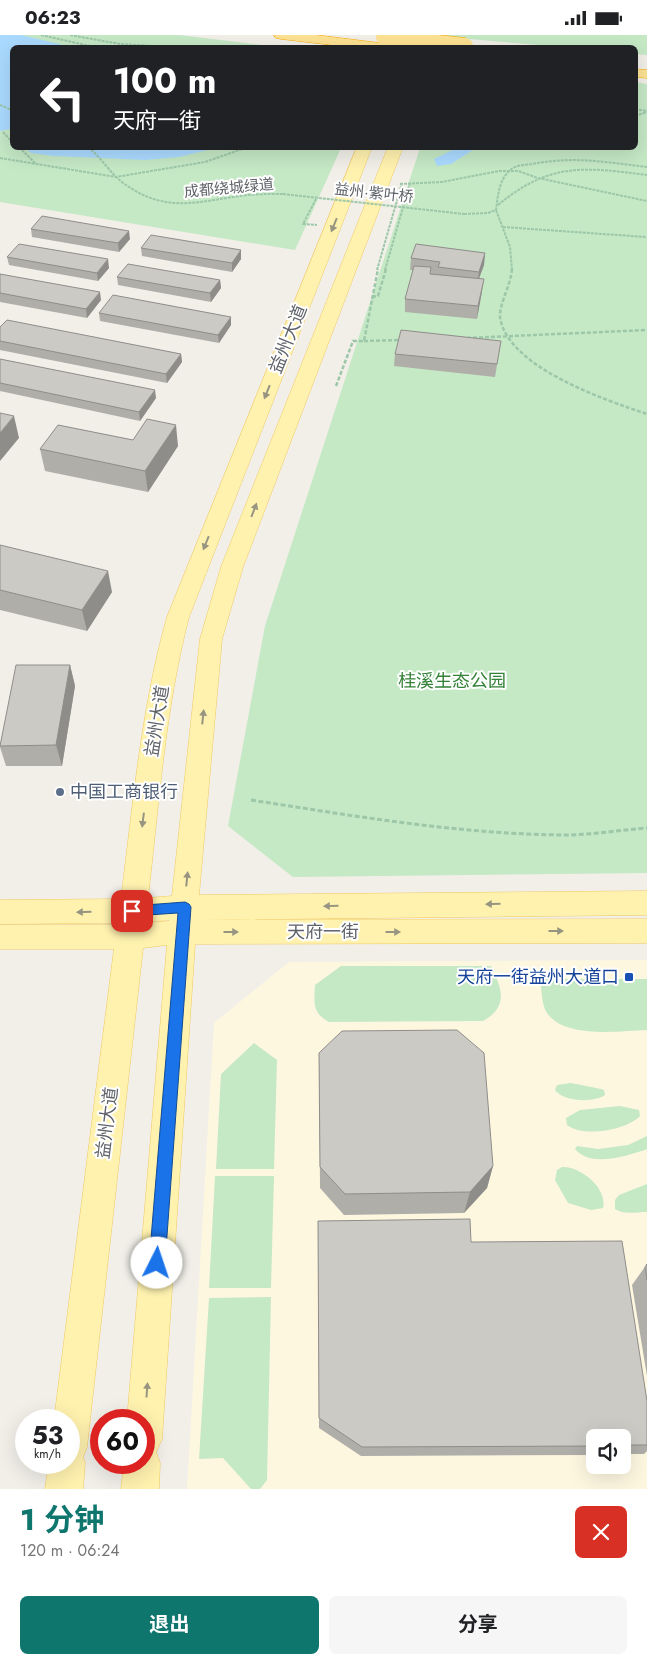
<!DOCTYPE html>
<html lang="zh">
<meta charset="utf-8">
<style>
:root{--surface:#fff;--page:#f6f6f6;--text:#202124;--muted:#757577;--accent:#0f766e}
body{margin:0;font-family:Jost,"Noto Sans SC",sans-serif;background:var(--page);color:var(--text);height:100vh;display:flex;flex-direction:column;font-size:19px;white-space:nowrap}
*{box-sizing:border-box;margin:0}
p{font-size:16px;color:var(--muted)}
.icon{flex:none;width:28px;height:28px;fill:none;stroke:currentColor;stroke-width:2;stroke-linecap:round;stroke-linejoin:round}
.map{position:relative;height:1454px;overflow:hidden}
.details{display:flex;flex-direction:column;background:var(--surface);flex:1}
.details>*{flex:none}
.hud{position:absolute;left:10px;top:10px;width:628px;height:105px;border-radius:8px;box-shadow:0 5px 20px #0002;background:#202124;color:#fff;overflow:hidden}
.buttons{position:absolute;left:586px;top:1394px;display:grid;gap:10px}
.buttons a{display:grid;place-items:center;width:45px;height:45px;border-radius:8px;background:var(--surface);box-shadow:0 5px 20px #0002;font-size:25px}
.speed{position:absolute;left:15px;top:1374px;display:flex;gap:10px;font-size:25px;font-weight:700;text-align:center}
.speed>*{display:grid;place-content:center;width:65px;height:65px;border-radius:50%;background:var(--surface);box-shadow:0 5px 20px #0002;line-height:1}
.speed small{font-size:12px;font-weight:400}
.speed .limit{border:8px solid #d22;background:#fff;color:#111}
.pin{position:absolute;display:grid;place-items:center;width:42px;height:42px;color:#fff;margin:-21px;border-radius:10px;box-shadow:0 2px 8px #0006}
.me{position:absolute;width:55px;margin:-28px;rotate:4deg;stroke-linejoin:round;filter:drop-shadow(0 0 4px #0008)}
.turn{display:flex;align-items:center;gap:18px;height:105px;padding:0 20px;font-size:22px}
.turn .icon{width:65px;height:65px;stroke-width:2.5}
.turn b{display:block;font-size:35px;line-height:42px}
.round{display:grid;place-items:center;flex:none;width:52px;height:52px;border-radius:8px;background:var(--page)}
.head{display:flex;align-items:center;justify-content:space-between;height:85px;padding:0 20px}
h1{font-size:30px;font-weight:700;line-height:38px;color:var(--accent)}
.primary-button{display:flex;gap:10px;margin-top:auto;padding:10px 20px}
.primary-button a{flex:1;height:58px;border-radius:8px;background:var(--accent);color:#fff;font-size:20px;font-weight:700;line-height:58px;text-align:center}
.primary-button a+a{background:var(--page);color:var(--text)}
.status{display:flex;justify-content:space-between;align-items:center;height:35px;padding:0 25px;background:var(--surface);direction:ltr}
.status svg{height:14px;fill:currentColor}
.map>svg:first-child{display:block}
.commercial{fill:#fef7e0;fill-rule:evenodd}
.green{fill:#c5e8c5}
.water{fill:#aadaff}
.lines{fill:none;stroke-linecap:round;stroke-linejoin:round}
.major-casing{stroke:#f2c960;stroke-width:1}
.highway-casing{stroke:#f9ab00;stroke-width:1}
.path-far2{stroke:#9cc7a9;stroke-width:2;stroke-dasharray:3 1;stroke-linecap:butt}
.path-far1{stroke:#9cc7a9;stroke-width:2.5;stroke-dasharray:4 2;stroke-linecap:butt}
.path{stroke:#9cc7a9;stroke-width:3;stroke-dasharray:5 2.5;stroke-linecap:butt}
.major{fill:#fff2af;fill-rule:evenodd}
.highway{fill:#fde293;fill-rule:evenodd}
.highway-bridge-casing{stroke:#f9ab00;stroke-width:17;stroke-linecap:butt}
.path-bridge{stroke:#9cc7a9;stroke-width:2;stroke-dasharray:3 1;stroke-linecap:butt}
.highway-bridge{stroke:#fde293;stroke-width:16}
.wall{fill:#afaea9}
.shaded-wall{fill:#8f8d8a}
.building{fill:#cccac5;stroke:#8f8d8a}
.oneway{fill:#979581}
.route{fill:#1a73e8;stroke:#114b97}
.service-dot{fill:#5c6f8a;stroke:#fff;stroke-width:2}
.transit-dot{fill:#1a4fb4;stroke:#fff;stroke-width:2}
.labels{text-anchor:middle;stroke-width:4;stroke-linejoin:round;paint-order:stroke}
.far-street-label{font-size:15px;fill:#5f6368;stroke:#fff}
.street-label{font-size:18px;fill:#5f6368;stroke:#fff}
.park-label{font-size:18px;fill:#348238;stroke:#fff}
.service-label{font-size:18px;fill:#4e5e75;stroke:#fff;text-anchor:start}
.transit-label{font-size:18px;fill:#164399;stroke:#fff;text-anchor:end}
</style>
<div class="status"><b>06:23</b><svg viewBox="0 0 49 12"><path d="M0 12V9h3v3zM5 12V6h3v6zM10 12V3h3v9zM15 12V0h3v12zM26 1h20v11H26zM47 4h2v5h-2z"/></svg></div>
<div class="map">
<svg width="647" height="1454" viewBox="0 0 647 1454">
<rect width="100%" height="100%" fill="#f1efe8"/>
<path class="commercial" d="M647,925V1454H187L214,988L289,927ZM595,1402H622V1430H595Z"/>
<path class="green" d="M0,0H179L278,12H12V112L341,113L295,215L0,167Z
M446,0H647V20L635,19V12H562L445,2Z
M635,47L647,49V838L293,842L228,791L265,591L420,113L635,112Z
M341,931H491C502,953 509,972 483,986L329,987C312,978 314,967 315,950Z
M540,944H647V995C619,996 565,1004 547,978C541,969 542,954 540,944Z
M254,1008L277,1025L274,1134H216L221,1039Z
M571,1048L601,1054L604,1055L605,1060C593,1068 564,1067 555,1055L557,1050Z
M620,1071L639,1075L640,1081C627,1095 583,1103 567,1090L566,1083L580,1075Z
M647,1101V1114C628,1121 590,1133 575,1114L577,1111L598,1114L628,1110Z
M562,1132C580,1131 608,1153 603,1173L591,1175L568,1168L555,1145L557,1135Z
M215,1141H274L271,1253H209Z
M647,1149V1177C636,1177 623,1180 615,1174V1165L619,1160Z
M271,1262L267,1445L260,1454H251L223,1423L199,1424L209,1263Z"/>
<path class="water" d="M0,0H21L72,12H12V99L10,94L0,96Z
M25,113H216L179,122L145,125L54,121L31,118Z
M457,113H476L451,129L437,131L434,124Z"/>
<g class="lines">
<g class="major-casing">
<path id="major" d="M357,112H372L189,582C165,674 159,769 148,863L172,861L200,604L221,532L388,112H403L243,532L222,604L199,860L647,856V880L197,885L647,884V908L195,909L162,1404L156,1417L160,1428L159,1454H121L124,1428H144V1385H127L167,910L143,913L87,1412L83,1422L85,1428L83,1454H45L49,1428H69V1385H54L114,914H0V890H117L118,888L0,889V865L121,864C133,770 141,674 167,582ZM169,885V886L145,888L146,887Z"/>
</g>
<g class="highway-casing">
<path id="highway" d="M274,0H316L380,8L385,9L387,12H349L281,4L276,3Z
M635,34L647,35V43L635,42Z"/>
</g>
<path class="path-far2" d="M41,0L94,12
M70,0L120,9L169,12
M0,70L12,75
M635,74L647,76
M635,81L647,77
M3,97L12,107
M19,112L35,128
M88,112C102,123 111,140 126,150C169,180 202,165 248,160C260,159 271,159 283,159
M0,123L116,142L205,127L248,112
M400,149L442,147L499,136H518L538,143L647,166
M316,164L303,189L317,190
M498,170C550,127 584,132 647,140
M496,175L510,212L512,235
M464,179L488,178L496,175C498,160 499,142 513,133C517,130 526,130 532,129C574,121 605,127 647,132
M503,192L646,202
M377,235L402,148
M385,235L410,148"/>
<path class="path-far1" d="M512,234C511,249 499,270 500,282C507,332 605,365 647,379
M372,262L378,261L386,234
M467,303L647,295
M364,306L401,305
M336,351L353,306H364L378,234"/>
<path class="path" d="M251,765C354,781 459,799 564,800C592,800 619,795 647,793"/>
<use href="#major" class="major"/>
<use href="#highway" class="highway"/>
<g class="highway-bridge-casing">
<path id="highway-bridge" d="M384,2L465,11"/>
</g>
<path class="path-bridge" d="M283,159L464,179"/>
<use href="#highway-bridge" class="highway-bridge"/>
</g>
<path class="wall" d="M31,194L130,204L119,217L32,202Z
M141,213L241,215V224L232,237L142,221Z
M485,218L484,230L479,243L482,256L477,284L405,277V264L413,235H410L411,223Z
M7,222L109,233L98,246L9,230Z
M0,239L101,265L87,283L0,267Z
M117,242L220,245L221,253L211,267L118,250Z
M99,278L231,282V290L219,308L100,286Z
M0,292L181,319L182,327L167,348L0,315Z
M501,306L495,342L394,331L395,319Z
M0,324L156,363L140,386L0,356Z
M133,405L178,411L148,457L45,436L40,414Z
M0,510L112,557L87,596L0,575Z
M70,630L75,651L62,731H6L0,712V708Z
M319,1018L493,1131L487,1153L464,1178L344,1180L320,1153Z
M318,1186L471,1207L647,1366V1416L644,1419H622V1402H595V1420L361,1421L319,1393Z
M647,1229V1341L632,1250Z"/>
<path class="shaded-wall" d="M129,196L130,204L119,217L118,208Z
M241,215V224L232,237V228Z
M485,218L484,230L477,249L479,237Z
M108,224L109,233L98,246L97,238Z
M484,244L482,256L477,284L478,271Z
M220,245L221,253L211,267L210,258Z
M100,257L101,265L87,283L86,274Z
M231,282V290L219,308L218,300Z
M181,319L182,327L167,348L166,339Z
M155,355L156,363L140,386L139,377Z
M14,381L19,403L0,426V398Z
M176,390L178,411L148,457L145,436Z
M108,536L112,557L87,596L82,575Z
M70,630L75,651L62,731L56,710Z
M493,1131L487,1153L464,1178L470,1157Z"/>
<path class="building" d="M42,181L129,196L118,208L31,194Z
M151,200L241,215L232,228L141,213Z
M19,209L108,224L97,238L7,222Z
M416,209L485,218L479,237L438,232L440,227L411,223Z
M128,229L220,245L210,258L117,242Z
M414,231L431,232L430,239L484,244L478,271L405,264Z
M0,239L100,257L86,274L0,258Z
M113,260L231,282L218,300L99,278Z
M7,285L181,319L166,339L0,306V292Z
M401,295L501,306L497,329L395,319Z
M0,324L155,355L139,377L0,348Z
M0,378L14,381L0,398Z
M147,384L176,390L145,436L40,414L58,390L133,405Z
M0,510L108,536L82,575L0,555Z
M16,630H70L56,710L0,711Z
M457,995L484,1018L493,1131L470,1157L345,1159L320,1132L319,1018L342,996Z
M470,1184L471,1207L622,1206L647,1366V1410H622V1402H595V1411L362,1412L319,1383L318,1186Z
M647,1229V1245L645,1232Z"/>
<defs><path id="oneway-solid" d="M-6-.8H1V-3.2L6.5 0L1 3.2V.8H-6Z" transform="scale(1.25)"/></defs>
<g class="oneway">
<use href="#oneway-solid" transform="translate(334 190) rotate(112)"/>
<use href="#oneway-solid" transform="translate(267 357) rotate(112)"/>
<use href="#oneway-solid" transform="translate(254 475) rotate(-69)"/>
<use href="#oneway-solid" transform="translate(206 508) rotate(112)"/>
<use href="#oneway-solid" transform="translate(203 682) rotate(-84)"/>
<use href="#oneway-solid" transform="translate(143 785) rotate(97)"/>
<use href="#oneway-solid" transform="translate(187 844) rotate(-84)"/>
<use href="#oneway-solid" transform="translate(493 869) rotate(179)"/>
<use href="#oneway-solid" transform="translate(331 871) rotate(179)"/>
<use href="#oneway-solid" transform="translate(84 877) rotate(179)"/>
<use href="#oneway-solid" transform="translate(556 896)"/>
<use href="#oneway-solid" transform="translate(231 897)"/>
<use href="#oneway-solid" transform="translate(393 897)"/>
<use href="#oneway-solid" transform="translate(147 1355) rotate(-86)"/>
</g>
<path class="route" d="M185,867L189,869L191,872L165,1228L162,1234L157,1236L152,1234L149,1228L178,878L132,881L128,880L126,876L128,872L132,871Z"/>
<circle class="service-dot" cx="60" cy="757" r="5"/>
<rect class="transit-dot" x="624" y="937" width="10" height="10" rx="2.5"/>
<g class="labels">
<g class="far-street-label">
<text transform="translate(229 153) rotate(-5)" y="5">成都绕城绿道</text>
<text transform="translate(374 158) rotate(6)" y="5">益州·紫叶桥</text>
</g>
<g class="street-label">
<text transform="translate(288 304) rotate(-68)" y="6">益州大道</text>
<text transform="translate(157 686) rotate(-81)" y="6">益州大道</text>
<text x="323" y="903">天府一街</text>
<text transform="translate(107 1088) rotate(-83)" y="6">益州大道</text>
</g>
<g class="park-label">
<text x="452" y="652">桂溪生态公园</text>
</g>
<g class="service-label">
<text x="70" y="763">中国工商银行</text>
</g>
<g class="transit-label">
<text x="619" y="948">天府一街益州大道口</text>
</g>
</g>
</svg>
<div class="buttons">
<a><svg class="icon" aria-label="sound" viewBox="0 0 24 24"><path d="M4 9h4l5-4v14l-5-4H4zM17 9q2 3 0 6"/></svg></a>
</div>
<div class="speed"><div>53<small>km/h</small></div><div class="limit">60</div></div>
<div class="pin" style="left:132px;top:876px;background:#d93025"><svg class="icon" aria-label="arrive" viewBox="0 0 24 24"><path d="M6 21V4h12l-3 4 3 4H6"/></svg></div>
<svg class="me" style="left:157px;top:1228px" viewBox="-20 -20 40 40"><circle r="19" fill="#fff"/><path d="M0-13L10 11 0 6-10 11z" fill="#1a73e8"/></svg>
<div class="hud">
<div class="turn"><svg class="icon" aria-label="left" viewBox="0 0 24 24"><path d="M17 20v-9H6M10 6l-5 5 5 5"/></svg><div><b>100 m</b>天府一街</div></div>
</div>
</div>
<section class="details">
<div class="head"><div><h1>1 分钟</h1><p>120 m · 06:24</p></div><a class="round" style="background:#d93025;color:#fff"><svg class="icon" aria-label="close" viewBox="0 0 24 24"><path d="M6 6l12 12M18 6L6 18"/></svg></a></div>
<div class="primary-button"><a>退出</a><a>分享</a></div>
</section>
